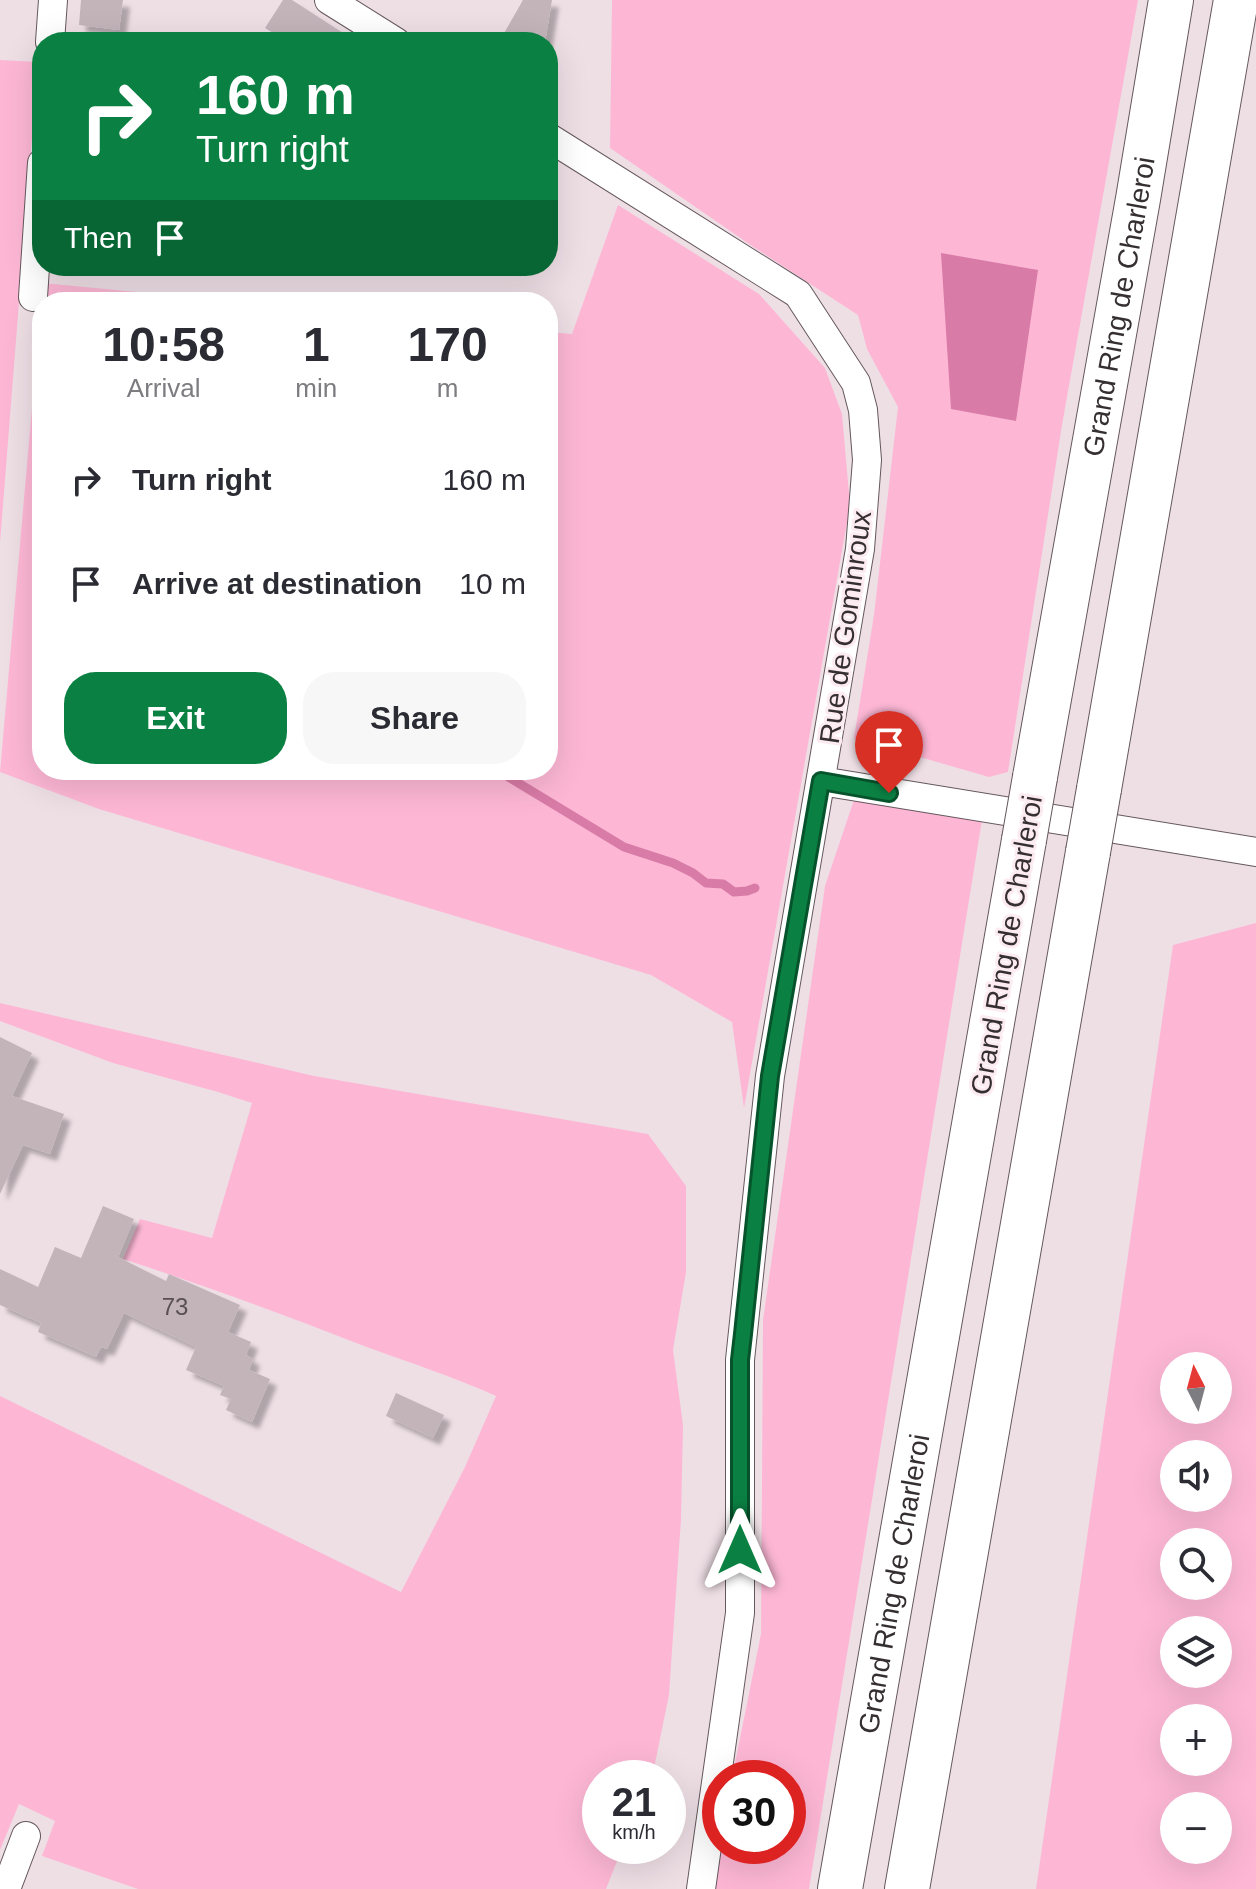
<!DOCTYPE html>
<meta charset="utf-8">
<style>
:root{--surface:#fff;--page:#f7f7f7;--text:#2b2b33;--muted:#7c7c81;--accent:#0b8043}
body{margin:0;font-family:Helvetica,sans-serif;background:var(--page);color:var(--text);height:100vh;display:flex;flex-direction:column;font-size:30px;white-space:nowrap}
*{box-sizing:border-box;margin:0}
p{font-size:26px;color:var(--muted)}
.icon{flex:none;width:44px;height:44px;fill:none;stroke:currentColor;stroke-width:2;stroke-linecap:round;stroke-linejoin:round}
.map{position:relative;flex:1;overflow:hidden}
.drawer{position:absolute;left:32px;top:292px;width:526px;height:488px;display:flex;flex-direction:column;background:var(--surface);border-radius:32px;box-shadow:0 8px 32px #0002}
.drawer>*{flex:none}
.hud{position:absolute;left:32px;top:32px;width:526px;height:244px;border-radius:32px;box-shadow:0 8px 32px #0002;background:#0b8043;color:#fff;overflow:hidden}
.needle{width:52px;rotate:354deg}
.buttons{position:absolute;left:1160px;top:1352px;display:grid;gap:16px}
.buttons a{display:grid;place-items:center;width:72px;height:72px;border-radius:50%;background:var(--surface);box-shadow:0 8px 32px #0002;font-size:40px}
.speed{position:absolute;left:582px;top:1760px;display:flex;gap:16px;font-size:40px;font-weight:700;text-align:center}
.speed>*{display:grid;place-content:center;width:104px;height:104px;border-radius:50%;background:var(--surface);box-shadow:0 8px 32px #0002;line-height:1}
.speed small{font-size:20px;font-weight:400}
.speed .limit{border:12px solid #d22;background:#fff;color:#111}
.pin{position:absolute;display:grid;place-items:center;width:68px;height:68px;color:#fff;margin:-82px -34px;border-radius:50% 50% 50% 0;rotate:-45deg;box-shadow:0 0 8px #0007}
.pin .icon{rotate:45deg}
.me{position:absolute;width:88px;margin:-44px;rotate:0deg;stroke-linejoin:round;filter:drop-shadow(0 0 6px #0008)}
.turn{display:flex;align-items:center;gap:28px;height:168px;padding:0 32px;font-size:36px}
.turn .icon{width:104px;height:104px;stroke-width:2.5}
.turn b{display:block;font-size:56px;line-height:68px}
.then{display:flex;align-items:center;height:76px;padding:0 32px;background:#0003;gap:16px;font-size:30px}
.eta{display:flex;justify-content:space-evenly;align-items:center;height:136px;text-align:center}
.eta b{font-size:48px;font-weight:600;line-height:56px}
.button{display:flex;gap:16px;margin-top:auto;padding:16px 32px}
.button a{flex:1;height:92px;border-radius:32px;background:var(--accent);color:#fff;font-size:32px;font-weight:600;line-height:92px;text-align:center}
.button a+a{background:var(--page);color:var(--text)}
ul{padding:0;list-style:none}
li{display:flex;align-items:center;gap:24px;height:104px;padding:0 32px}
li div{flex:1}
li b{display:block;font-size:30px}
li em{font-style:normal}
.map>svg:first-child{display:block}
.green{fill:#fdb7d5;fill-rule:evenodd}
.water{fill:#d87ba6}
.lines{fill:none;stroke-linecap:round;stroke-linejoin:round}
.stream{stroke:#d87ba6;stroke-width:9}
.building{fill:#c3b4ba;filter:url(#shadow)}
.street-casing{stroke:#65585d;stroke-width:30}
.highway-casing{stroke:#65585d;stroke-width:46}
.street{stroke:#fff;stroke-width:28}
.highway{stroke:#fff;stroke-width:44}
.highway-bridge-casing{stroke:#65585d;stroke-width:46;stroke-linecap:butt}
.highway-bridge{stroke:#fff;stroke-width:44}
.route-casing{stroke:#07532c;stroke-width:20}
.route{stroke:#0b8043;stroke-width:14}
.labels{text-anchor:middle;stroke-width:6;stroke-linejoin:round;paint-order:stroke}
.number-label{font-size:24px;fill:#585053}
.street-label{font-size:28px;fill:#352f31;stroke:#fcecf2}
</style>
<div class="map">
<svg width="1256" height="1889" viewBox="0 0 1256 1889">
<defs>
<filter id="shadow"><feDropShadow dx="7" dy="7" stdDeviation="2" flood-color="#0004"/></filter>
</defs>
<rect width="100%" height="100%" fill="#eedfe5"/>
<path class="green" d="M612,0H1138L1062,425L1008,772L989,777L854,738L874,615L898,407L867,349L858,315L752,246L610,148Z
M0,60L38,62L0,543Z
M618,205L759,294L825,368L842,414L850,505L744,1108L732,1022L651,975L99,809L0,772L43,283L240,302H42V770H548V332L572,334Z
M858,788L982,820L809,1889H710L720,1846H788V1778H732L761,1634L763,1320L825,886Z
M1256,923V1889H1036L1173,945ZM1174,1366H1218V1410H1174ZM1174,1454H1218V1498H1174ZM1174,1542H1218V1586H1174ZM1174,1630H1218V1674H1174ZM1218,1718V1762H1174V1718ZM1218,1806V1850H1174V1806Z
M0,1003L314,1076L648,1134L686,1186V1272L673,1350L683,1425L681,1519L669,1695L652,1778H600V1846H623L606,1889H138L42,1856L55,1821L19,1804L0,1850V1396L401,1592L465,1467L496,1396C454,1377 408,1362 364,1346C284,1315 204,1285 123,1259L140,1219L212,1238L252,1103L218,1092L113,1063L0,1021Z"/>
<path class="water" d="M941,253L1038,270L1016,421L951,409Z"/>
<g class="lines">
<path class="stream" d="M360,770H368
M497,770L624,847L673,863L693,873L706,883L723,884L734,892L747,891L755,888"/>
</g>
<path class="building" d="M81,0H123L119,30L79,25Z
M283,0H292L357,42H288L265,28Z
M523,0H552L545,42H499Z
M0,1037L32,1053L12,1096L64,1114L50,1154L23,1145L0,1194Z
M103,1206L134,1219L118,1257L166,1281L169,1274L240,1305L228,1332L251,1342L246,1355L253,1359L249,1370L270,1379L252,1422L226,1410L231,1399L220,1395L224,1386L186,1370L196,1347L124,1313L107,1349L101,1347L96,1357L38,1332L41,1323L0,1305V1269L38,1287L55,1247L81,1258Z
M396,1393L444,1415L433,1438L386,1416Z"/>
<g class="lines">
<g class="street-casing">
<path id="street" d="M329,0L396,42
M50,42L53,0
M548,137L798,294L856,383L863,410L867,460L860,549L770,1076L740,1360V1613L701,1889
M33,297L42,163
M821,781L1256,852
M6,1889L26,1836"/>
</g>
<g class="highway-casing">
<g id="highway">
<path id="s1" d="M1035,777L1138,199L1171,0"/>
<path d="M1099,789L1236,0"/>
<path id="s2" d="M840,1889L1024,840"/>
<path d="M907,1889L1088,852"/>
</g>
</g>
<use href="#street" class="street"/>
<use href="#highway" class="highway"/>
<g class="highway-bridge-casing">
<path id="highway-bridge" d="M1024,840L1035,777
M1088,852L1099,789"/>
</g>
<use href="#highway-bridge" class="highway-bridge"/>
</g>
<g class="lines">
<g class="route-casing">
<path id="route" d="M740,1550V1360L743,1334L770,1076L821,781L889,793"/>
</g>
<use href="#route" class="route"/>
</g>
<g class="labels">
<g class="number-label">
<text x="175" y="1315">73</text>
</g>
<g class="street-label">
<text dy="10" stroke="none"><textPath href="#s1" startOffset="478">Grand Ring de Charleroi</textPath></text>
<text transform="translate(845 627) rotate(-82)" y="10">Rue de Gominroux</text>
<text transform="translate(1006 945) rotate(-80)" y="10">Grand Ring de Charleroi</text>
<text dy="10" stroke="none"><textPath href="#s2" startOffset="310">Grand Ring de Charleroi</textPath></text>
</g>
</g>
</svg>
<div class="buttons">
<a><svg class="needle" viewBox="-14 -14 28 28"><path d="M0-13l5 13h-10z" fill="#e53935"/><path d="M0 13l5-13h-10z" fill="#7c7c81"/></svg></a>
<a><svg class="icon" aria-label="sound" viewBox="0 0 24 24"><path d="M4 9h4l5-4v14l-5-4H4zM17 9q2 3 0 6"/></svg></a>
<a><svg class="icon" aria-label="search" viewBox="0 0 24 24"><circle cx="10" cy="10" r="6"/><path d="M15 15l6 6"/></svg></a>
<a><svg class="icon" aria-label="layers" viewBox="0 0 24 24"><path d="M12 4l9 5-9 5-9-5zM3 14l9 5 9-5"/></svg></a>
<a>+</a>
<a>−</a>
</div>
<div class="speed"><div>21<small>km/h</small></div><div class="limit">30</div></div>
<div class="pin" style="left:889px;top:793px;background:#d93025"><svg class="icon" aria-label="arrive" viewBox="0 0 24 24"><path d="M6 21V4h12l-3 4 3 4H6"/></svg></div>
<svg class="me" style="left:740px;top:1550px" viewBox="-20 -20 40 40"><path d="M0-17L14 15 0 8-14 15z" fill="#0b8043" stroke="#fff" stroke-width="4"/></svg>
<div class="hud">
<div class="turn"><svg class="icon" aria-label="right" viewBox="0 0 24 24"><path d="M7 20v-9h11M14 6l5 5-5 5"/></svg><div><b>160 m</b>Turn right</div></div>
<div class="then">Then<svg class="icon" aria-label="arrive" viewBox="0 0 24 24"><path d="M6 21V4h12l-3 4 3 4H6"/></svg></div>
</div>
<section class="drawer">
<div class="eta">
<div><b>10:58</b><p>Arrival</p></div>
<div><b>1</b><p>min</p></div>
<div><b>170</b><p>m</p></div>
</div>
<ul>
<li><svg class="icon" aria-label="right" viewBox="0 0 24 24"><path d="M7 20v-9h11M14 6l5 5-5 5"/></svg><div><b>Turn right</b></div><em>160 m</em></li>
<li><svg class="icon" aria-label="arrive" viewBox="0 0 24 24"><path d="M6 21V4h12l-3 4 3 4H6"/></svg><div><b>Arrive at destination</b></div><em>10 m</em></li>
</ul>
<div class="button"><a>Exit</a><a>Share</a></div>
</section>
</div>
